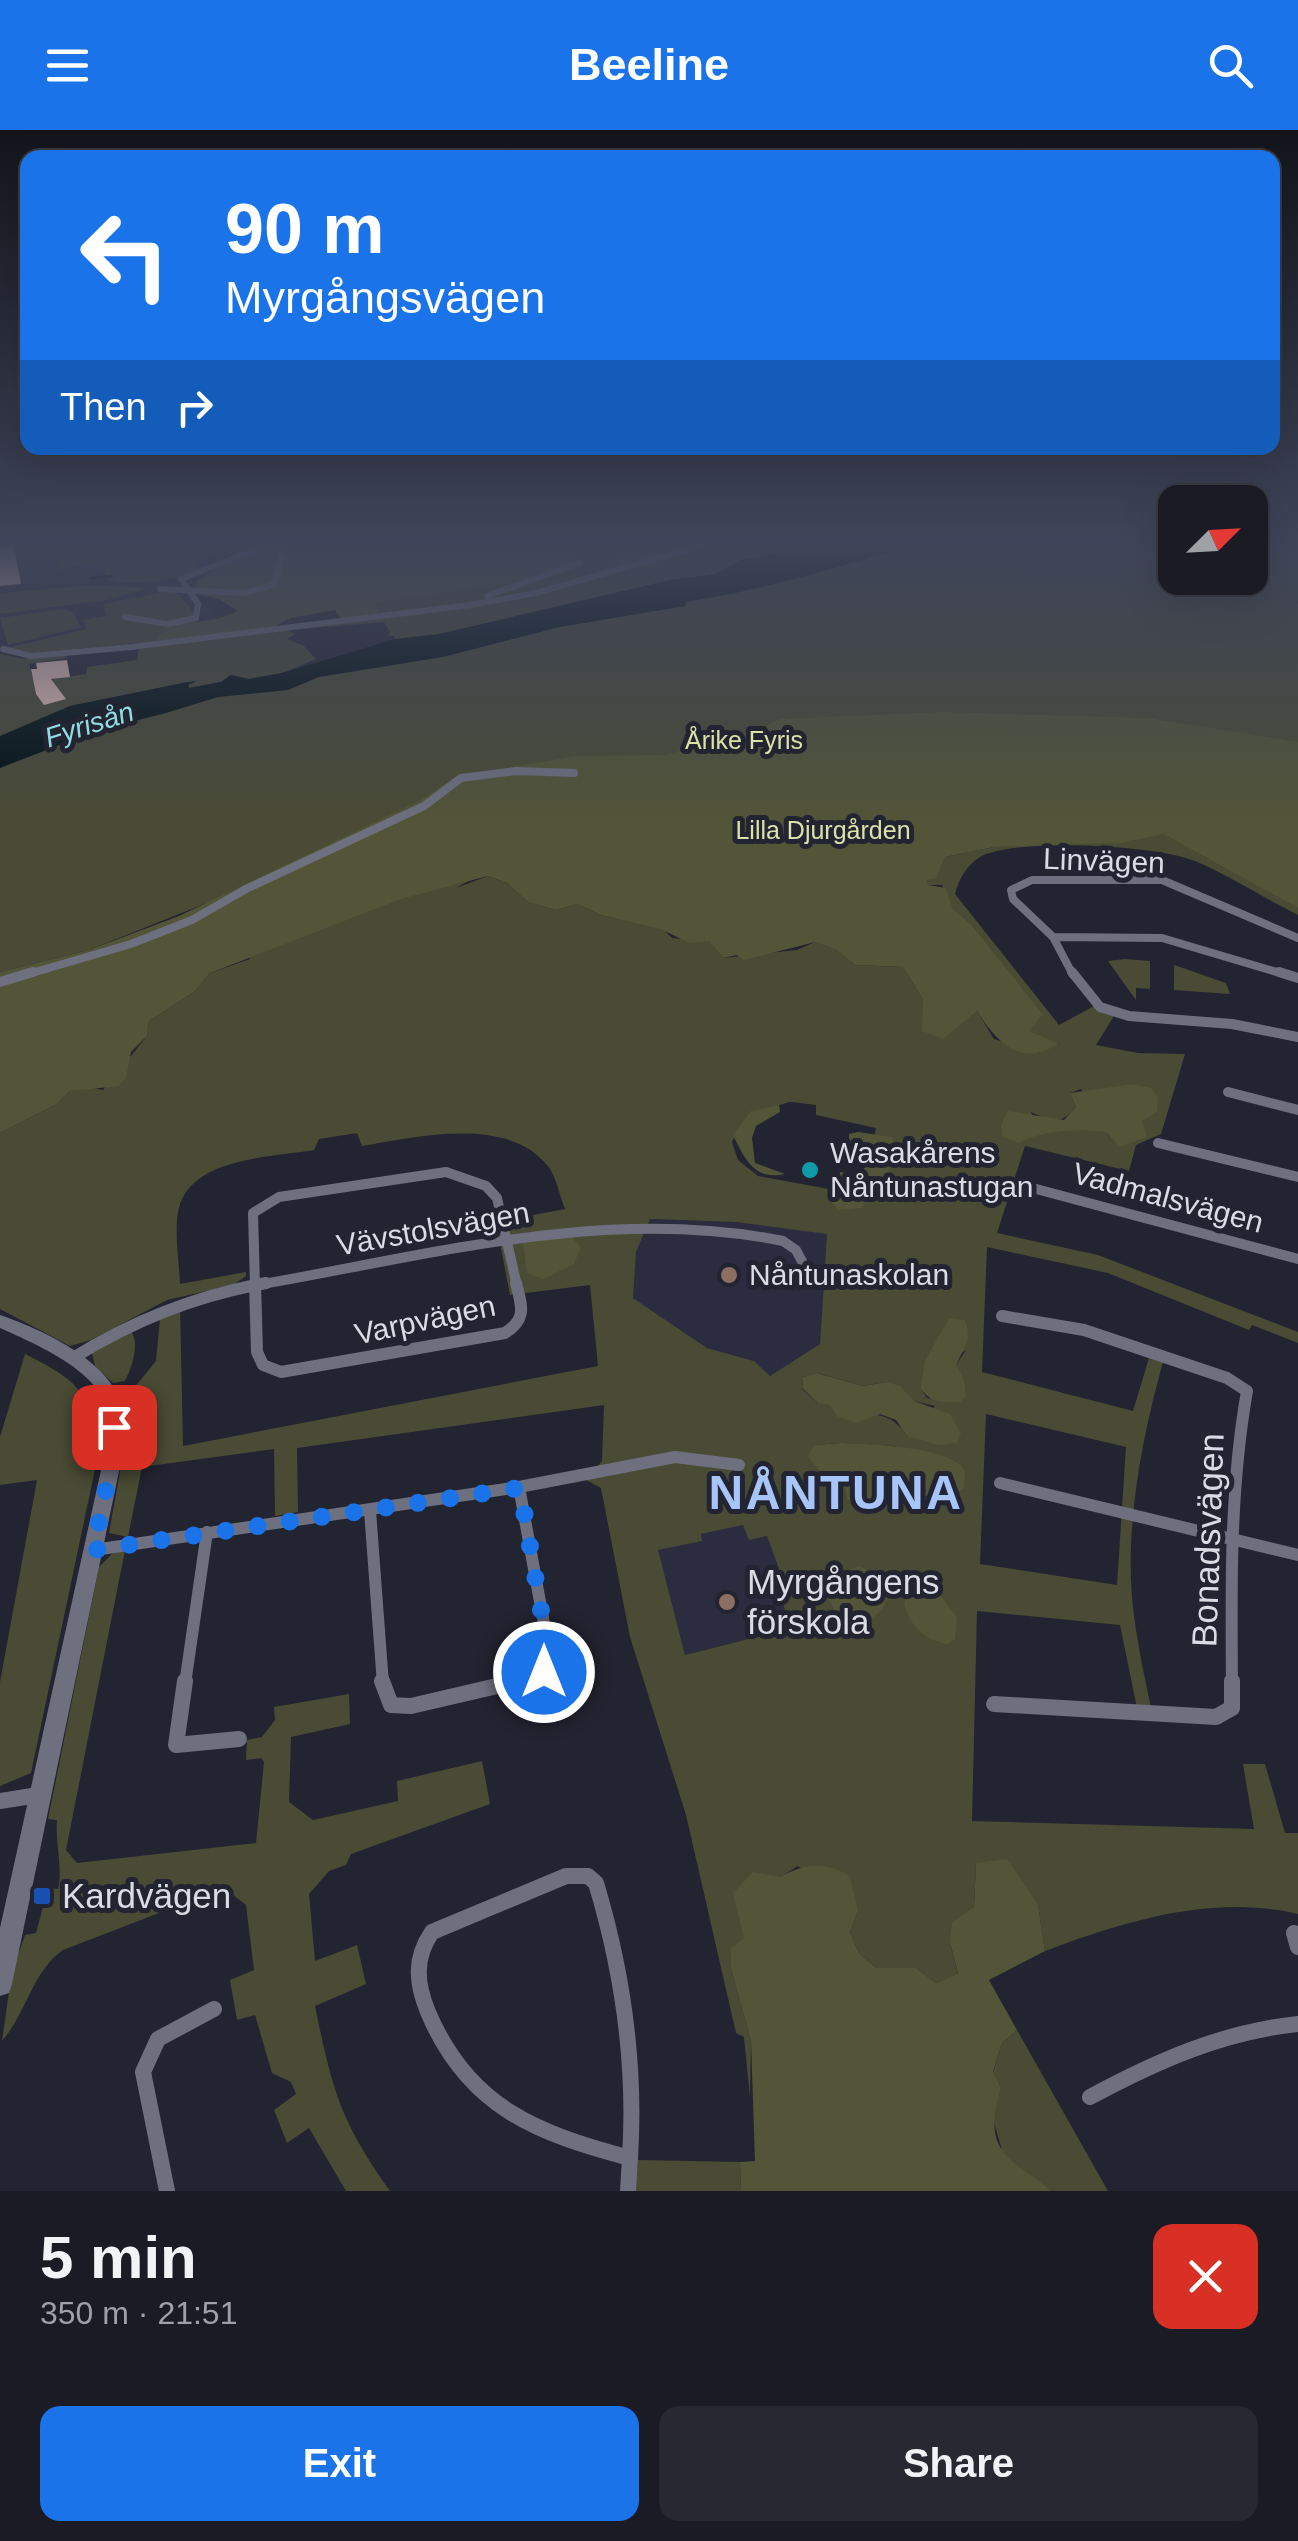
<!DOCTYPE html>
<meta charset="utf-8">
<style>
:root{--surface:#1a1b25;--page:#272832;--text:#f1f3f6;--muted:#9fa1a7;--line:#383942;--accent:#1a73e8}
body{margin:0;font-family:Helvetica,sans-serif;background:var(--page);color:var(--text);height:100vh;display:flex;flex-direction:column;font-size:38px;white-space:nowrap}
*{box-sizing:border-box;margin:0}
p{font-size:32px;color:var(--muted)}
.icon{flex:none;width:55px;height:55px;fill:none;stroke:currentColor;stroke-width:2;stroke-linecap:round;stroke-linejoin:round}
.map{position:relative;height:2061px;overflow:hidden}
.sheet{display:flex;flex-direction:column;background:var(--surface);flex:1}
.sheet>*{flex:none}
.guide{position:absolute;left:20px;top:20px;width:1260px;height:305px;border-radius:20px;box-shadow:0 10px 40px #0002,0 0 0 2px var(--line);background:#1a73e8;color:#fff;overflow:hidden}
.needle{width:65px;rotate:66deg}
.tools{position:absolute;left:1158px;top:355px;display:grid;gap:20px}
.tools a{display:grid;place-items:center;width:110px;height:110px;border-radius:20px;background:var(--surface);box-shadow:0 10px 40px #0002,0 0 0 2px var(--line);font-size:50px}
.pin{position:absolute;display:grid;place-items:center;width:85px;height:85px;color:#fff;margin:-42px;border-radius:20px;box-shadow:0 5px 15px #0006}
.me{position:absolute;width:110px;margin:-55px;rotate:0deg;stroke-linejoin:round;filter:drop-shadow(0 0 8px #0008)}
.turn{display:flex;align-items:center;gap:35px;height:210px;padding:0 40px;font-size:45px}
.turn .icon{width:130px;height:130px;stroke-width:2.5}
.turn b{display:block;font-size:70px;line-height:85px}
.then{display:flex;align-items:center;height:95px;padding:0 40px;background:#0003;gap:20px;font-size:38px}
.round{display:grid;place-items:center;flex:none;width:105px;height:105px;border-radius:20px;background:var(--page)}
.overview{display:flex;align-items:center;justify-content:space-between;height:170px;padding:0 40px}
h1{font-size:60px;font-weight:600;line-height:75px}
.action{display:flex;gap:20px;margin-top:auto;padding:20px 40px}
.action a{flex:1;height:115px;border-radius:20px;background:var(--accent);color:#fff;font-size:40px;font-weight:600;line-height:115px;text-align:center}
.action a+a{background:var(--page);color:var(--text)}
header{display:flex;justify-content:space-between;align-items:center;height:130px;padding:0 40px;background:var(--accent);color:#fff;font-size:45px;font-weight:600}
.map>svg:first-child{display:block}
.built{fill:#2b2c3f}
.green{fill:#494b34;fill-rule:evenodd}
.forest{fill:#525537}
.water{fill:#001012}
.lines{fill:none;stroke-linecap:round;stroke-linejoin:round}
.stream{stroke:#001012;stroke-width:2.5}
.building{fill:#ebc5bc}
.street-far4{stroke:#6e707f;stroke-width:6}
.street-far3{stroke:#6e707f;stroke-width:8}
.street-far2{stroke:#6e707f;stroke-width:10}
.street-far1{stroke:#6e707f;stroke-width:12}
.street{stroke:#6e707f;stroke-width:16}
.secondary{fill:#6e707f;fill-rule:evenodd}
.route{stroke:#1a73e8;stroke-width:18;stroke-dasharray:0 32.4}
.culture-dot{fill:#0f9aa8;stroke:#232431;stroke-width:4}
.education-dot{fill:#8d6e63;stroke:#232431;stroke-width:4}
.transit-dot{fill:#1a4fb4;stroke:#232431;stroke-width:4}
.labels{text-anchor:middle;stroke-width:10;stroke-linejoin:round;paint-order:stroke}
.far-park-label{font-size:25px;fill:#dce1a7;stroke:#232431}
.far-water-label{font-size:28px;font-style:italic;fill:#90dce3;stroke:#232431}
.street-label{font-size:30px;fill:#dadbe4;stroke:#232431}
.poi-label{font-size:30px;fill:#dadbe4;stroke:#232431;text-anchor:start}
.near-street-label{font-size:35px;fill:#dadbe4;stroke:#232431}
.near-poi-label{font-size:35px;fill:#dadbe4;stroke:#232431;text-anchor:start}
.near-district-label{font-size:48px;font-weight:bold;letter-spacing:2.5px;fill:#a7c5f9;stroke:#232431}
</style>
<header><svg class="icon" aria-label="menu" viewBox="0 0 24 24"><path d="M4 6h16M4 12h16M4 18h16"/></svg>Beeline<svg class="icon" aria-label="search" viewBox="0 0 24 24"><circle cx="10" cy="10" r="6"/><path d="M15 15l6 6"/></svg></header>
<div class="map">
<svg width="1298" height="2061" viewBox="0 0 1298 2061">
<rect width="100%" height="100%" fill="#232431"/>
<path class="built" d="M0,410H240L201,421L213,439L197,464L217,489L0,524Z
M650,1089L736,1092L827,1103L820,1214L770,1246L754,1231L707,1218L633,1168L636,1122Z
M744,1395L767,1406L783,1451L776,1453L788,1487L780,1501L685,1525L657,1420L702,1411L701,1404Z"/>
<path class="green" d="M97,410H110L113,417L117,416L114,410H125L128,415L192,410L199,440C171,451 138,454 108,452L104,439L117,438L115,430L58,439L56,425L88,421L85,412Z
M310,410H1175V448H1250V410H1298V776L1278,766L1298,778V785C1264,768 1230,746 1195,731C1157,715 1016,707 980,727C966,736 959,749 955,764L1059,895L1094,876L1114,886L1096,915L1138,923L1185,924L1161,1004L1136,1015L1129,1041L1025,1016L997,1103L1098,1125L1298,1202V1213L1252,1195L1249,1200L1108,1143L987,1117L982,1242L1133,1281L1149,1228L1163,1232C1141,1311 1123,1404 1134,1486C1138,1517 1145,1548 1151,1578H1137L1120,1495L977,1481L972,1691L1254,1699L1243,1634H1265L1285,1703H1298V1784C1212,1764 1126,1791 1045,1821L1038,1775L976,1733L974,1777L950,1812L958,1845L936,1853L916,1838H876L859,1823L850,1802L858,1781L798,1736L780,1747L731,1839L751,1911L750,1967L744,1907L736,1903L686,1685L630,1507L601,1358L586,1350L602,1331L604,1275L297,1318L298,1382L275,1386L274,1319L142,1337L128,1407L109,1403L121,1336L125,1269L156,1231L160,1189L180,1176L183,1316L598,1236L590,1155L510,1165L496,1092L565,1079C560,1067 556,1046 548,1036C507,985 417,1007 362,1016L357,1003L319,1009L314,1020C274,1027 196,1027 180,1074C173,1096 179,1130 180,1154L246,1142V1146L233,1155L167,1170L91,1210L70,1216L0,1179V1003L57,974L70,961L90,957L103,960L147,906L149,891L194,862L210,843L250,829L209,772L89,820L0,842V624L115,583L404,522L393,505L387,506L390,502L384,492L305,499L380,487ZM1136,710L994,717L945,727L925,750L927,755H942L951,778L973,796L1042,883L1028,901L1059,913L1038,923L994,909L977,881L923,870L903,837L855,835L836,820L815,812L797,820L723,828L709,811L672,808L664,800L601,785L577,774L556,780L528,772L507,753L488,746L456,758L490,739ZM1081,959L1114,1015L1106,1002L1073,999L1039,1003L1031,982C1052,991 1060,996 1076,977L1070,963ZM792,972L816,975V985L876,998L862,1065L758,1046L738,1030L732,1012C740,991 770,975 792,972ZM650,1089L736,1092L827,1104L820,1214L770,1246L754,1231L707,1218L633,1168L636,1122ZM966,1220L955,1236L964,1249L959,1272L927,1268L920,1258L924,1246ZM818,1243L863,1256L886,1252L914,1271L935,1276L907,1306C889,1278 866,1284 836,1286L830,1274L818,1273L802,1259L803,1247ZM986,1284L1126,1317L1117,1455L980,1434ZM841,1313L895,1316L952,1366L847,1369L845,1348L814,1315ZM743,1395L749,1410L767,1406L783,1450L775,1452L787,1486L777,1489L780,1501L685,1525L658,1420L702,1411L701,1404Z
M94,455L148,458L107,470L0,484V463Z
M174,460L199,488L165,496L156,511L33,523L7,518L87,499L83,490L106,486L104,474Z
M62,479L73,482L81,497L8,515L0,488Z
M287,500L295,504L287,509L304,516L316,529L282,543L248,549L231,545L221,552L188,558V552L70,576L0,607V524L24,529L65,524L66,528L29,534L34,552L86,544L87,537L137,530L139,518Z
M1125,829L1150,831V859L1136,858V870L1108,831Z
M1174,835L1226,853L1230,864L1174,860Z
M131,1201C140,1214 132,1237 125,1251L113,1253L95,1236L92,1223Z
M25,1224C79,1251 92,1262 98,1325L31,1643L0,1656V1552L37,1350L0,1355V1307Z
M125,1420L66,1720L77,1733L256,1713L264,1632L261,1628L246,1630L247,1610L262,1607L275,1590L274,1577L349,1564L350,1594L291,1607L289,1672L313,1690L398,1671L397,1651L482,1631L490,1674L351,1724L346,1735L329,1741L309,1764L315,1831L357,1815L366,1854L315,1876C332,1959 340,1991 390,2061H346L309,1998L287,2013L274,1980L296,1964L291,1952L272,1943L255,1885L237,1890L230,1850L254,1840L246,1775L224,1758L63,1820C32,1842 27,1882 2,1911L12,1841L25,1805L36,1803L48,1758L58,1759C63,1738 55,1713 57,1690L48,1689L99,1437L113,1423Z
M1017,1900L1108,2061H1051L1005,2030L992,1986L1001,1958L993,1943L1002,1913Z
M638,2030L740,2032L741,2061H635Z"/>
<path class="forest" d="M721,410L631,436L600,422L516,452L374,473L380,485L342,490L335,480L291,488L272,498L156,511L165,496L217,489L238,481L219,469L197,464L196,452C228,428 261,421 299,412Z
M943,582L1147,588L1298,612V778L1164,704L1120,713L994,717L945,727L936,748L926,750L928,755L946,758L952,778L973,796L1043,884L1029,901L1059,913C1022,939 997,913 977,881L943,909L922,901L923,870L903,837L855,835L836,820L815,812L744,830L737,825L723,828L709,811L689,813L663,800L601,785L577,774L556,780L528,772L507,753L488,746L401,769L210,843L194,862L149,891L147,906L131,922L126,948L119,956L70,961L57,974L0,1003V842L89,820L179,786L421,670L455,647L576,626L667,625L725,606L755,601L780,589Z
M1133,954L1151,958L1158,968L1157,982L1142,991L1147,1007L1120,1017L1106,1002C1075,999 1047,999 1018,1013L1002,1006L1001,995L1008,981L1064,990L1076,977L1070,963Z
M779,975L780,982L756,996L752,1008L755,1033L785,1044C754,1051 745,1029 733,1005L751,981Z
M858,1002L892,1007L898,1022L889,1032V1043L877,1052L861,1078L839,1080L832,1073L835,1067L850,1066L855,1061L838,1050L840,1042L862,1045L866,1030L849,1009V1004Z
M570,1106L581,1117L574,1134L543,1149L527,1143L523,1113Z
M949,1188L965,1190C973,1210 963,1219 956,1235L964,1249L966,1266L960,1272C942,1273 931,1273 920,1258L925,1231Z
M817,1243L863,1256L886,1252L900,1256L914,1271L950,1284L961,1303L956,1313L938,1315L907,1306L896,1290L880,1284L856,1293L836,1286L830,1275L818,1273L802,1258L803,1247Z
M841,1313C868,1314 952,1316 965,1341L964,1359L952,1366H925L904,1375L856,1374L847,1369L844,1348L822,1344L808,1326L814,1315Z
M859,1436L883,1447C894,1470 882,1486 860,1494L838,1487L828,1468L826,1448Z
M925,1460L939,1464L957,1487L955,1509L948,1514C925,1511 909,1496 904,1472L914,1461Z
M1007,1729L1038,1775L1045,1821L989,1850L1017,1900L1002,1913L993,1942L1001,1958C981,2023 1009,2026 1051,2061H741L740,2032L755,2031L751,1911L731,1839V1818L744,1808L733,1763L753,1742L780,1747C802,1734 829,1730 850,1747L858,1781L850,1802L859,1823L876,1838H916L936,1853L958,1844L950,1812L952,1792L974,1777L976,1733Z"/>
<path class="water" d="M819,410H931C846,434 767,460 685,472L686,476L560,497L443,527L319,547L288,560L218,567L166,583L98,600L0,638V606L70,576L188,552L197,551L188,555L190,558L221,552L231,545L249,549L282,543L395,509L439,504L670,450L715,444L741,430L802,418Z"/>
<g class="lines">
<path class="stream" d="M91,448L112,446"/>
</g>
<path class="building" d="M14,416L21,454L0,456V418Z
M67,530L70,547L51,549L66,569L44,575L36,564L31,539H37L36,533Z"/>
<g class="lines">
<path class="street-far4" d="M160,459L244,463L273,455L282,428L276,415
M487,466L579,433
M125,487L168,494L196,488L198,474L181,449L257,419L301,410
M3,519L31,526L131,517L470,475L536,463L721,410"/>
<path class="street-far3" d="M1053,807L1162,808L1287,845
M25,845L131,814L192,790L246,759L424,676L461,648L516,641L574,643
M1073,845L1053,807L1013,769L1011,760L1032,750H1162L1298,808"/>
<path class="street-far2" d="M1072,842L1100,877L1129,886L1232,894L1298,907
M1279,842L1298,848
M0,852L33,842
M1228,962L1298,980
M1158,1013L1298,1047
M1025,1056L1298,1129
M252,1156C427,1126 606,1075 783,1111L796,1120L805,1137
M255,1156L253,1083L279,1067L446,1042L486,1056L497,1068L517,1156"/>
<path class="street-far1" d="M255,1153L257,1222L263,1235L281,1242L505,1203C527,1189 522,1177 516,1153
M1002,1186L1084,1200L1227,1248L1247,1261C1230,1358 1231,1455 1232,1554
M73,1228C134,1190 195,1166 266,1153
M1000,1353L1298,1425
M370,1381L383,1554
M94,1420L519,1357L675,1327L739,1335
M185,1554L207,1402
M509,1554L543,1542L549,1521L519,1357"/>
<path class="street" d="M185,1551L176,1615L239,1609
M382,1551L391,1575L411,1576L519,1551
M994,1574L1216,1587L1232,1578V1551
M0,1671L38,1665
M566,1746H588L596,1753C623,1843 636,1934 630,2028C536,2003 468,1977 428,1882C416,1853 414,1828 432,1802Z
M1294,1803L1298,1817
M1090,1967C1157,1931 1222,1902 1298,1894
M167,2061L143,1942L158,1909L214,1879
M628,2061L630,2028"/>
<path class="secondary" d="M0,1185C41,1199 109,1230 122,1275C126,1290 124,1307 123,1322L12,1854L9,1863L0,1866V1798L105,1322C105,1306 109,1289 104,1273C93,1238 31,1212 0,1198Z"/>
</g>
<linearGradient id="sky" x2="0" y2="1"><stop stop-color="#13141b"/><stop offset="0.59" stop-color="#3f455a"/><stop offset="1" stop-color="#3f455a" stop-opacity="0"/></linearGradient>
<rect width="1298" height="699" fill="url(#sky)"/>
<g class="lines">
<path class="route" d="M114,1297V1322L93,1420L520,1358L548,1521L544,1542"/>
</g>
<circle class="culture-dot" cx="810" cy="1040" r="10"/>
<g class="education-dot">
<circle cx="729" cy="1145" r="10"/>
<circle cx="727" cy="1472" r="10"/>
</g>
<rect class="transit-dot" x="32" y="1756" width="20" height="20" rx="5"/>
<g class="labels">
<g class="far-park-label">
<text x="744" y="619">Årike Fyris</text>
<text x="823" y="709">Lilla Djurgården</text>
</g>
<g class="far-water-label">
<text transform="translate(89 594) rotate(-18)" y="10">Fyrisån</text>
</g>
<g class="street-label">
<text transform="translate(1104 731) rotate(2)" y="10">Linvägen</text>
<text transform="translate(1168 1068) rotate(15)" y="10">Vadmalsvägen</text>
<text transform="translate(433 1099) rotate(-10)" y="10">Vävstolsvägen</text>
<text transform="translate(425 1190) rotate(-12)" y="10">Varpvägen</text>
</g>
<g class="poi-label">
<text x="830" y="1033">Wasakårens<tspan x="830" dy="34">Nåntunastugan</tspan></text>
<text x="749" y="1155">Nåntunaskolan</text>
</g>
<g class="near-street-label">
<text transform="translate(1208 1410) rotate(-88)" y="12">Bonadsvägen</text>
</g>
<g class="near-poi-label">
<text x="747" y="1464">Myrgångens<tspan x="747" dy="40">förskola</tspan></text>
<text x="62" y="1778">Kardvägen</text>
</g>
<g class="near-district-label">
<text x="836" y="1379">NÅNTUNA</text>
</g>
</g>
</svg>
<div class="tools">
<a><svg class="needle" viewBox="-14 -14 28 28"><path d="M0-13l5 13h-10z" fill="#e53935"/><path d="M0 13l5-13h-10z" fill="#9fa1a7"/></svg></a>
</div>
<div class="pin" style="left:114px;top:1297px;background:#d93025"><svg class="icon" aria-label="arrive" viewBox="0 0 24 24"><path d="M6 21V4h12l-3 4 3 4H6"/></svg></div>
<svg class="me" style="left:544px;top:1542px" viewBox="-20 -20 40 40"><circle r="17" fill="#1a73e8" stroke="#fff" stroke-width="3"/><path d="M0-11L8 9 0 5-8 9z" fill="#fff"/></svg>
<div class="guide">
<div class="turn"><svg class="icon" aria-label="left" viewBox="0 0 24 24"><path d="M17 20v-9H6M10 6l-5 5 5 5"/></svg><div><b>90 m</b>Myrgångsvägen</div></div>
<div class="then">Then<svg class="icon" aria-label="right" viewBox="0 0 24 24"><path d="M7 20v-9h11M14 6l5 5-5 5"/></svg></div>
</div>
</div>
<section class="sheet">
<div class="overview"><div><h1>5 min</h1><p>350 m · 21:51</p></div><a class="round" style="background:#d93025;color:#fff"><svg class="icon" aria-label="close" viewBox="0 0 24 24"><path d="M6 6l12 12M18 6L6 18"/></svg></a></div>
<div class="action"><a>Exit</a><a>Share</a></div>
</section>
